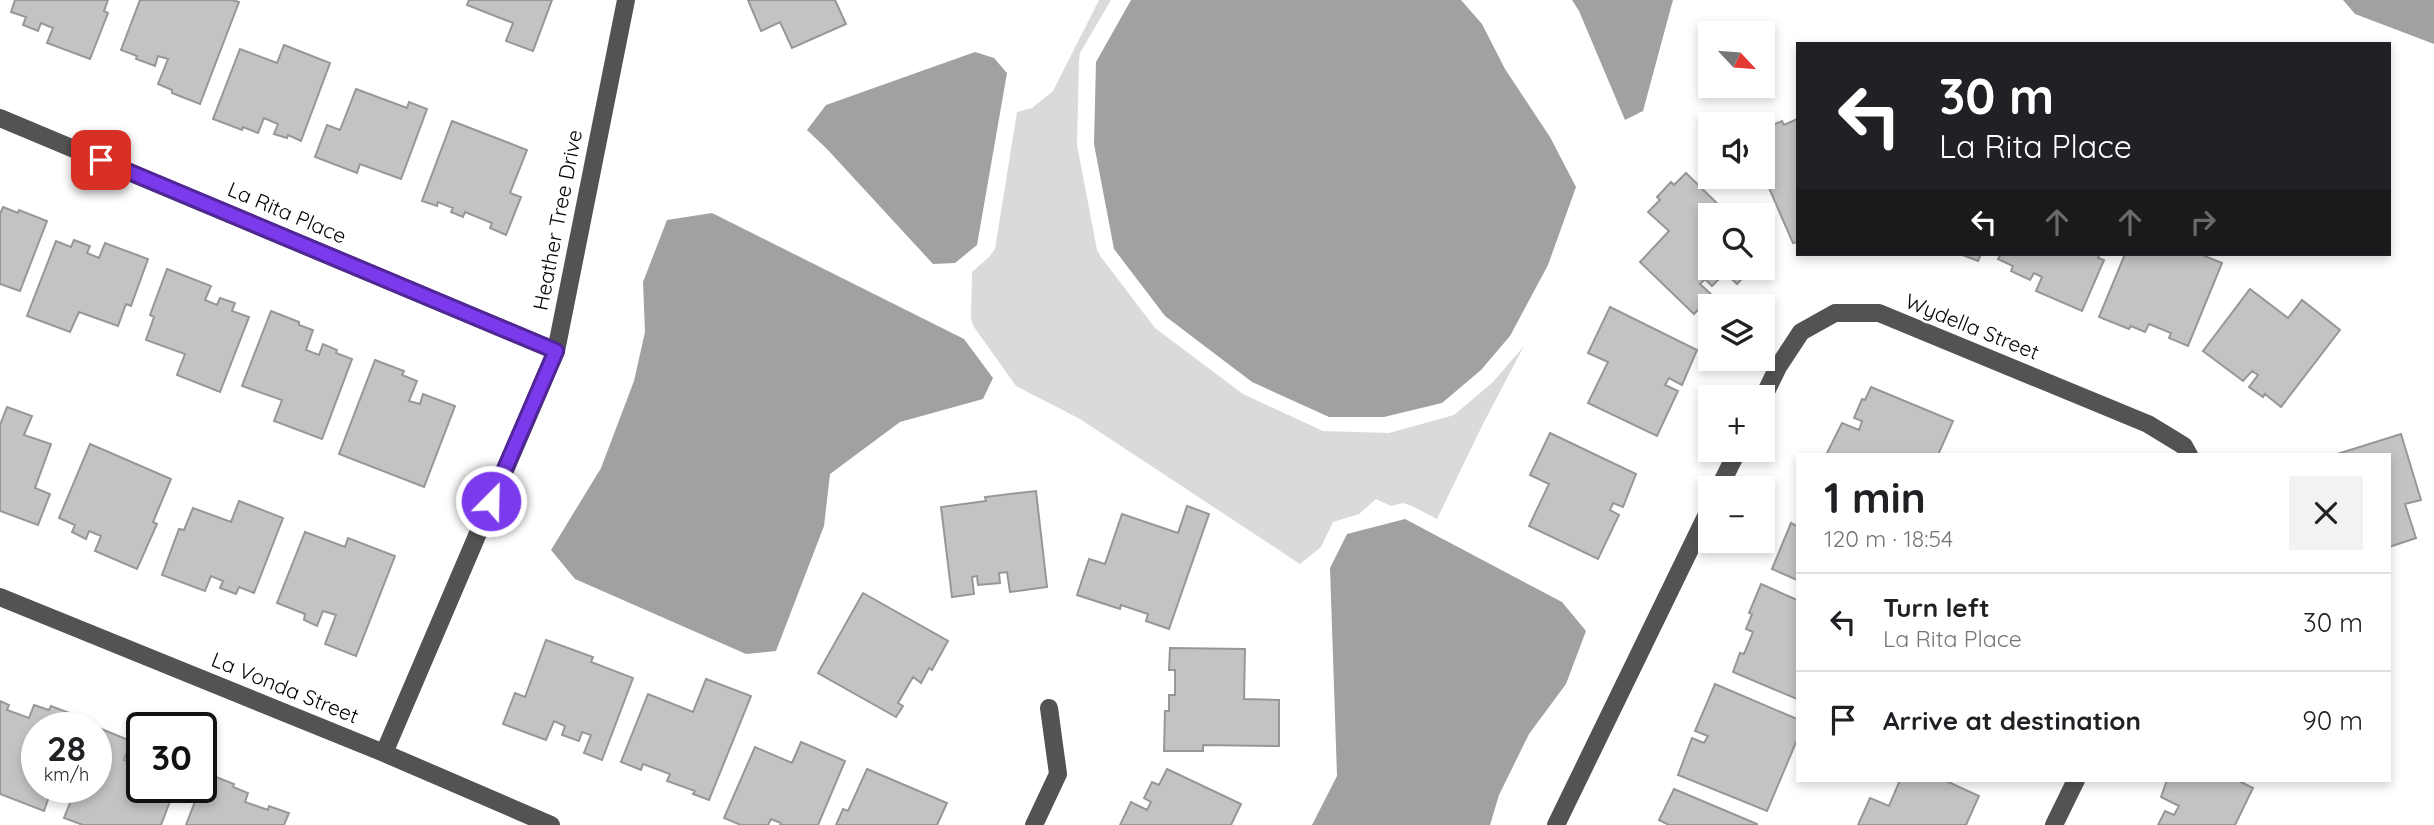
<!DOCTYPE html>
<meta charset="utf-8">
<style>
:root{--surface:#fff;--page:#f2f2f2;--text:#202124;--muted:#757577;--line:#e0e0e0}
body{margin:0;font-family:Quicksand,sans-serif;background:var(--page);color:var(--text);height:100vh;display:flex;flex-direction:column;font-size:26px;white-space:nowrap}
*{box-sizing:border-box;margin:0}
p{font-size:23px;color:var(--muted)}
.icon{flex:none;width:38px;height:38px;fill:none;stroke:currentColor;stroke-width:2;stroke-linecap:round;stroke-linejoin:round}
.map{position:relative;flex:1;overflow:hidden}
.details{position:absolute;left:1796px;top:453px;width:595px;height:329px;display:flex;flex-direction:column;background:var(--surface);border-radius:0px;box-shadow:0 4px 10px #0003}
.details>*{flex:none}
.hud{position:absolute;left:1796px;top:42px;width:595px;height:214px;border-radius:0px;box-shadow:0 4px 10px #0003;background:#202124;color:#fff;overflow:hidden}
.needle{width:46px;rotate:116deg}
.tools{position:absolute;left:1698px;top:21px;display:grid;gap:14px}
.tools a{display:grid;place-items:center;width:77px;height:77px;border-radius:0px;background:var(--surface);box-shadow:0 4px 10px #0003;font-size:35px}
.speed{position:absolute;left:21px;top:712px;display:flex;gap:14px;font-size:35px;font-weight:700;text-align:center}
.speed>*{display:grid;place-content:center;width:91px;height:91px;border-radius:50%;background:var(--surface);box-shadow:0 4px 10px #0003;line-height:1}
.speed small{font-size:18px;font-weight:400}
.speed .limit{border:4px solid #111;border-radius:10px;background:#fff;color:#111}
.pin{position:absolute;display:grid;place-items:center;width:60px;height:60px;color:#fff;margin:-30px;border-radius:14px;box-shadow:0 4px 10px #0006}
.me{position:absolute;width:77px;margin:-38px;rotate:23deg;stroke-linejoin:round;filter:drop-shadow(0 0 5px #0008)}
.turn{display:flex;align-items:center;gap:24px;height:147px;padding:0 28px;font-size:32px}
.turn .icon{width:91px;height:91px;stroke-width:2.5}
.turn b{display:block;font-size:49px;line-height:60px}
.lanes{display:flex;align-items:center;height:66px;padding:0 28px;background:#0003;justify-content:center;gap:35px;direction:ltr}
.lanes .off{opacity:.35}
.round{display:grid;place-items:center;flex:none;width:74px;height:74px;border-radius:0px;background:var(--page)}
.overview{display:flex;align-items:center;justify-content:space-between;height:119px;padding:0 28px}
h1{font-size:42px;font-weight:700;line-height:52px}
ul{padding:0;list-style:none}
li{display:flex;align-items:center;gap:21px;height:98px;padding:0 28px;border-top:2px solid var(--line)}
li div{flex:1}
li b{display:block;font-size:26px}
li em{font-style:normal}
.map>svg:first-child{display:block}
.green{fill:#dadada}
.water{fill:#a1a1a1}
.building{fill:#c3c3c3;stroke:#979797;stroke-width:2}
.lines{fill:none;stroke-linecap:round;stroke-linejoin:round}
.minor{stroke:#535353;stroke-width:18}
.route-casing{stroke:#51269a;stroke-width:18}
.route{stroke:#7c3aed;stroke-width:12}
.labels{text-anchor:middle;stroke-width:5;stroke-linejoin:round;paint-order:stroke}
.street-label{font-size:21px;fill:#000;stroke:#fff}
</style>
<div class="map">
<svg width="2434" height="825" viewBox="0 0 2434 825">
<rect width="100%" height="100%" fill="#fff"/>
<path class="green" d="M1099,0H1111L1080,53L1079,60L1077,145L1097,250L1101,257L1155,328L1243,394L1323,431L1389,433L1454,415L1493,382L1524,346L1482,426L1437,519L1412,506L1403,503L1391,506L1376,499L1359,514L1333,522L1321,547L1300,564L1080,419L1016,386L974,327L971,319L972,272L989,257L995,249L1017,112L1032,108L1053,91Z"/>
<path class="water" d="M1131,0H1461L1482,24L1505,69L1550,137L1576,187L1548,265L1510,336L1481,370L1442,403L1384,417H1329L1252,382L1165,316L1114,249L1094,144L1096,62Z
M1572,0H1673L1643,111L1625,120L1579,11Z
M2343,0H2434V44L2355,14Z
M975,52L994,58L1007,73L977,245L955,263L933,264L827,149L807,130L826,105Z
M712,213L964,339L993,378L983,399L900,422L830,474L824,526L776,651L746,654L575,579L551,550L601,468L634,381L645,332L643,282L667,220Z
M1405,519L1562,602L1586,631L1566,684L1529,734L1499,795L1490,825H1312L1337,776L1330,568L1347,534Z"/>
<path class="building" d="M15,0H108L104,11L108,13L90,59L47,43L53,28L41,23L38,31L23,25L26,17L11,12Z
M140,0H232L239,2L200,104L172,93V90L158,84L168,59L158,56L155,66L136,59L137,56L121,50Z
M469,0H552L533,51L506,41L513,23L467,5Z
M748,0H835L846,24L792,48L780,22L761,31Z
M284,45L330,63L301,141L288,135L287,138L274,134L278,124L264,118L258,133L243,127L242,130L213,119L240,49L277,63Z
M356,89L407,108L409,102L427,109L401,179L360,164L357,173L315,157L327,125L340,130Z
M1797,119V242L1793,243L1762,172V130L1782,121L1784,125Z
M452,121L527,150L510,193L521,197L506,235L490,228L492,223L465,212L463,217L451,212L453,208L438,202L437,206L422,201Z
M1686,173L1729,215H1710V268H1716L1723,275L1712,286L1705,279L1700,284L1712,295L1694,314L1640,262L1669,231L1648,212L1660,200L1657,197L1671,182L1674,185Z
M3,207L18,213L19,210L47,221L20,291L0,284V214Z
M74,240L90,246L87,253L99,258L105,243L148,259L131,306L126,304L118,326L79,312L70,332L27,316L56,241L71,247Z
M1960,254H1981L1978,261Z
M2001,254H2100L2098,258L2104,260L2082,311L2036,291L2042,277L2034,273L2030,280L2011,271L2013,266L1998,259Z
M2125,254H2200L2222,263L2188,346L2169,338L2171,333L2149,324L2145,332L2131,326L2129,329L2099,317Z
M1720,268H1752L1737,284Z
M167,269L211,286L205,300L217,305L220,298L235,303L232,311L249,317L220,392L177,375L185,354L146,340L154,317L150,315Z
M2250,289L2288,318L2302,300L2340,330L2281,407L2265,394L2263,397L2249,387L2258,375L2252,371L2243,381L2203,351Z
M1610,307L1697,350L1682,385L1669,378L1665,385L1678,391L1657,436L1588,403L1608,362L1588,353Z
M271,311L299,322V325L313,330L306,350L319,355L323,344L337,350L336,353L352,359L322,439L274,421L282,400L242,386Z
M375,360L404,371L402,375L417,381L409,401L420,404L423,394L455,406L424,487L339,454Z
M1871,387L1953,421L1938,455H1826L1842,423L1859,430L1862,421L1854,418L1862,399L1865,400Z
M7,407L32,416L24,435L51,444L35,488L50,494L38,525L0,511V425Z
M1550,433L1636,474L1623,507L1613,503L1610,510L1619,515L1598,559L1529,526L1549,484L1530,475Z
M2401,434L2421,500L2405,504L2416,538L2389,547V455H2334Z
M90,444L171,479L153,522L157,524L137,569L95,551L101,536L89,531L86,539L72,532L75,525L59,518Z
M1036,491L1047,587L1010,592L1007,572L999,573L1000,583L978,585L977,576L972,577L974,594L952,597L941,507L986,501L985,497Z
M239,501L283,518L254,593L239,587L236,594L220,588L223,581L211,576L205,591L162,575L179,529L184,530L193,508L231,522Z
M1187,506L1209,514L1169,629L1146,621L1148,614L1121,605L1120,609L1077,595L1089,559L1105,564L1122,514L1178,533Z
M1791,523L1797,526V580L1772,569Z
M305,532L345,547L348,538L395,556L356,656L325,644L336,615L323,611L317,626L304,620L305,614L277,603Z
M1761,584L1797,600V699L1733,672L1740,653L1744,654L1753,632L1746,629L1752,614L1749,613Z
M863,593L948,641L932,670L929,668L921,683L913,677L898,703L903,706L896,717L818,673Z
M546,640L593,657L591,662L633,678L602,760L584,753L591,735L582,732L579,741L562,735L565,726L554,721L546,740L503,724L515,693L525,697Z
M1170,648L1245,649L1244,699L1279,700V746L1203,745V751H1164L1165,711H1169V695H1175V670H1169Z
M706,679L751,696L709,800L693,794L695,791L667,781L670,774L643,764L641,770L621,762L648,694L693,712Z
M1715,684L1797,719V740L1767,811L1678,775L1692,738L1704,743L1708,736L1695,731Z
M0,701L9,705L7,710L29,718L34,705L49,710L51,706L80,717L75,728H37V788H52L44,811L0,794Z
M99,728L131,741L124,760L136,765L139,756L142,757V788H175L161,825H83L64,818L76,788H96V734Z
M801,742L845,761L818,825H780L781,823L771,819L768,825H741L724,818L755,747L792,763Z
M867,769L947,803L937,825H836L843,809L848,811Z
M1167,769L1241,804L1231,825H1120L1131,802L1147,810L1151,802L1144,798L1152,782L1159,785Z
M206,773L234,784L233,787L248,793L245,802L268,810L269,806L289,813L284,825H186Z
M1900,780H1944L1979,796L1966,825H1858L1870,798L1889,806Z
M2167,780H2237L2253,788L2235,825H2158L2165,811L2174,815L2179,806L2161,797Z
M1674,789L1757,824V825H1669L1659,820Z"/>
<g class="lines">
<path class="minor" d="M0,118L556,351
M1762,400L1778,367L1801,332L1835,313H1879L2148,424L2184,446L2189,455
M1719,488L1738,450
M0,597L384,753L551,825
M384,753L556,351L626,0
M1034,825L1058,774L1049,708
M1556,825L1710,508
M2054,825L2076,780"/>
</g>
<g class="lines">
<g class="route-casing">
<path id="route" d="M101,160L556,351L491,501"/>
</g>
<use href="#route" class="route"/>
</g>
<g class="labels">
<g class="street-label">
<text transform="translate(287 213) rotate(23)" y="7">La Rita Place</text>
<text transform="translate(558 220) rotate(-79)" y="7">Heather Tree Drive</text>
<text transform="translate(1972 327) rotate(22)" y="7">Wydella Street</text>
<text transform="translate(285 688) rotate(22)" y="7">La Vonda Street</text>
</g>
</g>
</svg>
<div class="tools">
<a><svg class="needle" viewBox="-14 -14 28 28"><path d="M0-13l5 13h-10z" fill="#e53935"/><path d="M0 13l5-13h-10z" fill="#757577"/></svg></a>
<a><svg class="icon" aria-label="sound" viewBox="0 0 24 24"><path d="M4 9h4l5-4v14l-5-4H4zM17 9q2 3 0 6"/></svg></a>
<a><svg class="icon" aria-label="search" viewBox="0 0 24 24"><circle cx="10" cy="10" r="6"/><path d="M15 15l6 6"/></svg></a>
<a><svg class="icon" aria-label="layers" viewBox="0 0 24 24"><path d="M12 4l9 5-9 5-9-5zM3 14l9 5 9-5"/></svg></a>
<a>+</a>
<a>−</a>
</div>
<div class="speed"><div>28<small>km/h</small></div><div class="limit">30</div></div>
<div class="pin" style="left:101px;top:160px;background:#d93025"><svg class="icon" aria-label="arrive" viewBox="0 0 24 24"><path d="M6 21V4h12l-3 4 3 4H6"/></svg></div>
<svg class="me" style="left:491px;top:501px" viewBox="-20 -20 40 40"><circle r="17" fill="#7c3aed" stroke="#fff" stroke-width="3"/><path d="M0-11L8 9 0 5-8 9z" fill="#fff"/></svg>
<div class="hud">
<div class="turn"><svg class="icon" aria-label="left" viewBox="0 0 24 24"><path d="M17 20v-9H6M10 6l-5 5 5 5"/></svg><div><b>30 m</b>La Rita Place</div></div>
<div class="lanes"><svg class="icon" aria-label="left" viewBox="0 0 24 24"><path d="M17 20v-9H6M10 6l-5 5 5 5"/></svg><svg class="icon off" aria-label="ahead" viewBox="0 0 24 24"><path d="M12 20V5M6 11l6-6 6 6"/></svg><svg class="icon off" aria-label="ahead" viewBox="0 0 24 24"><path d="M12 20V5M6 11l6-6 6 6"/></svg><svg class="icon off" aria-label="right" viewBox="0 0 24 24"><path d="M7 20v-9h11M14 6l5 5-5 5"/></svg></div>
</div>
<section class="details">
<div class="overview"><div><h1>1 min</h1><p>120 m · 18:54</p></div><a class="round"><svg class="icon" aria-label="close" viewBox="0 0 24 24"><path d="M6 6l12 12M18 6L6 18"/></svg></a></div>
<ul>
<li><svg class="icon" aria-label="left" viewBox="0 0 24 24"><path d="M17 20v-9H6M10 6l-5 5 5 5"/></svg><div><b>Turn left</b><p>La Rita Place</p></div><em>30 m</em></li>
<li><svg class="icon" aria-label="arrive" viewBox="0 0 24 24"><path d="M6 21V4h12l-3 4 3 4H6"/></svg><div><b>Arrive at destination</b></div><em>90 m</em></li>
</ul>
</section>
</div>
